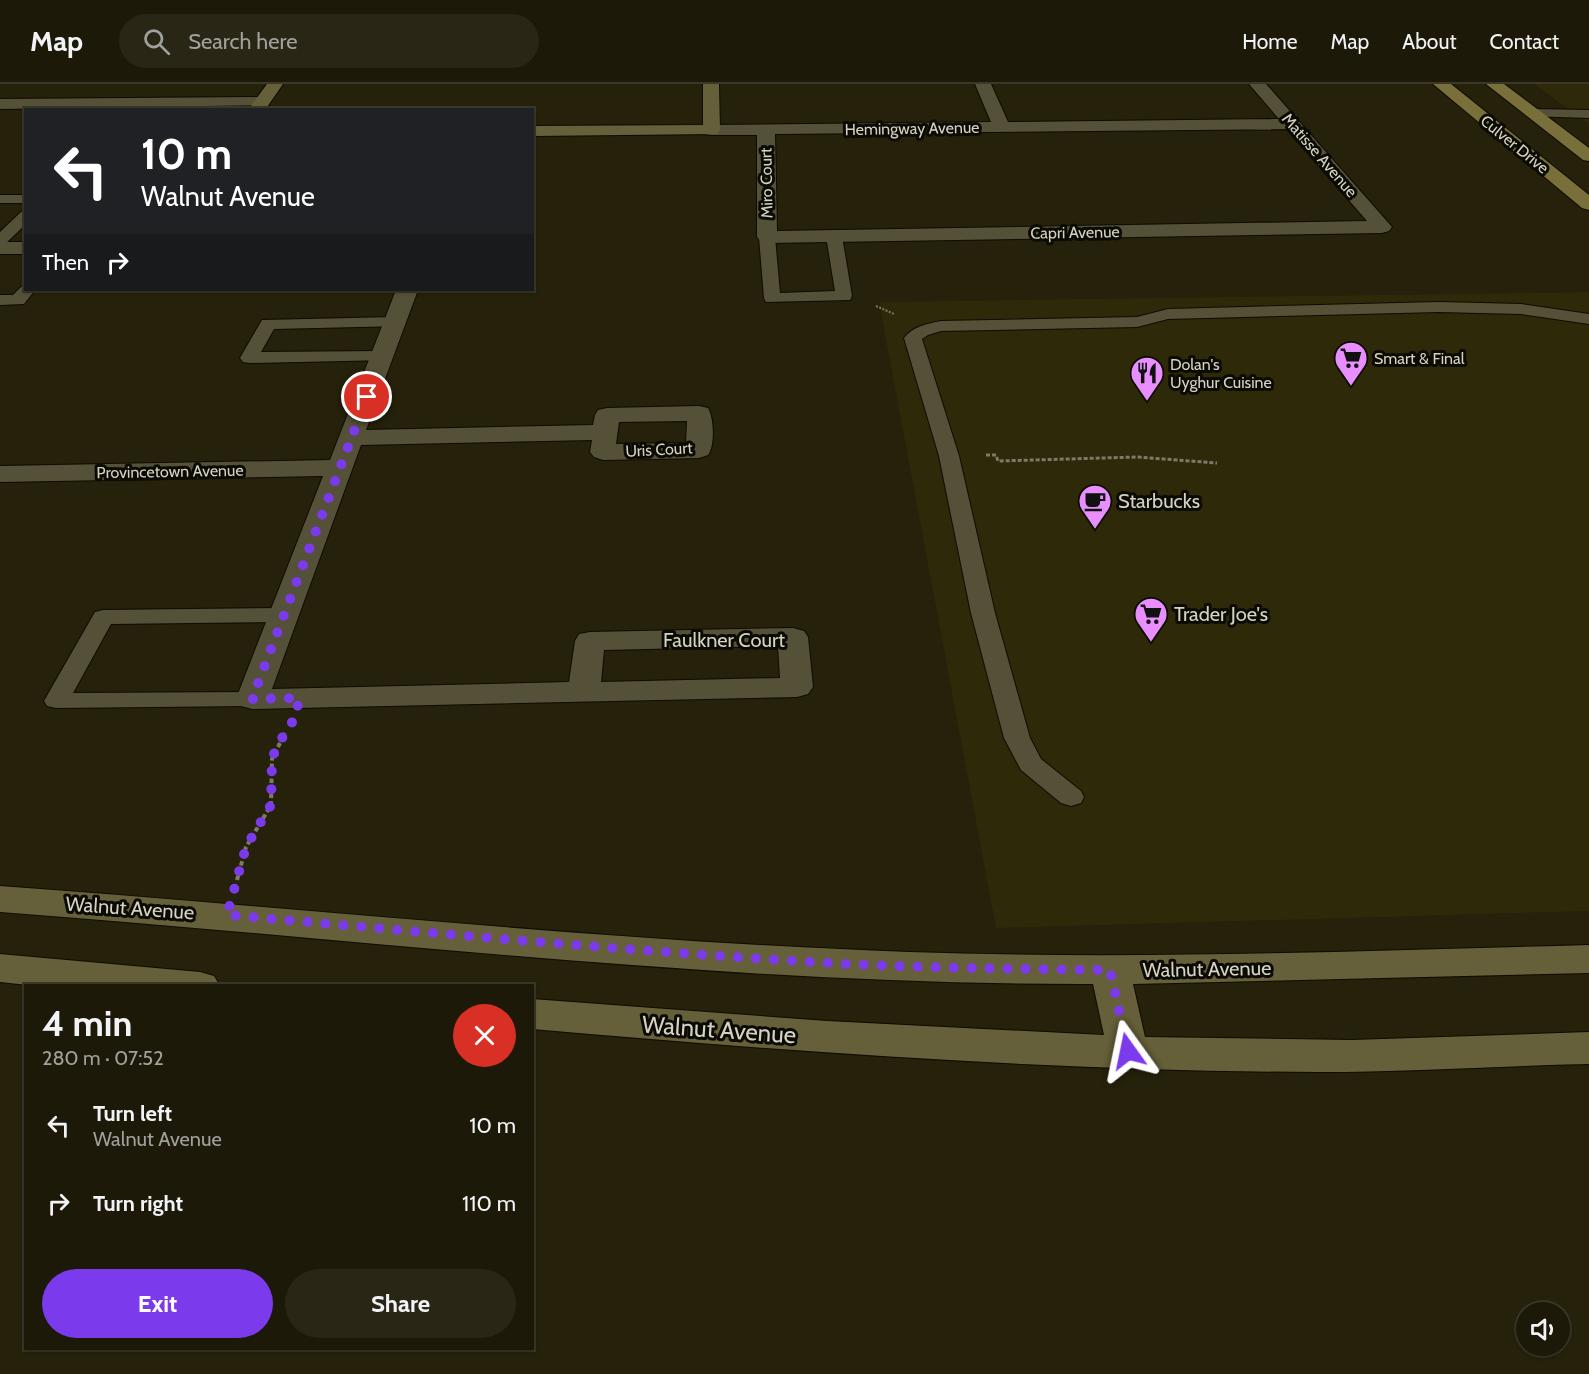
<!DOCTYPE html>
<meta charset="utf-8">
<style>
:root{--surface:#1c1908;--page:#292616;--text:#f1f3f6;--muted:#a0a09c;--line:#3a3829;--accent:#7c3aed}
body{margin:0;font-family:Cabin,sans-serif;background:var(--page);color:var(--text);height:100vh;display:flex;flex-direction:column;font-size:22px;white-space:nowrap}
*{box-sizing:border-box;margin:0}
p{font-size:20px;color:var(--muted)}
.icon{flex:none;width:33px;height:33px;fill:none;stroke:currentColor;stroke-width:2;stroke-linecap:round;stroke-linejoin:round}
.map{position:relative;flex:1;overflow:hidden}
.drawer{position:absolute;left:24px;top:900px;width:510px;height:366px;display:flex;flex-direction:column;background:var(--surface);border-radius:0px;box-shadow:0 2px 4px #0004,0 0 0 2px var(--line)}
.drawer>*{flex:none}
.guide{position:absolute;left:24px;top:24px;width:510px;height:183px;border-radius:0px;box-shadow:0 2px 4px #0004,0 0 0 2px var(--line);background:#202124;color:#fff;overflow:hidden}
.buttons{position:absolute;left:1516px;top:1218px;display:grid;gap:12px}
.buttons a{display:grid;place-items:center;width:54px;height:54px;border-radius:50%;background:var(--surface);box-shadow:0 2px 4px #0004,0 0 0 2px var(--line);font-size:30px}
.pin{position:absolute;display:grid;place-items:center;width:51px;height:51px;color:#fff;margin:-26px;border:3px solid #fff;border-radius:50%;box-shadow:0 2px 6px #0007}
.me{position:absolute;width:66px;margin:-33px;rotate:348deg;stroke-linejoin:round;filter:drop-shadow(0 0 4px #0008)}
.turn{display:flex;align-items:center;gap:21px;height:126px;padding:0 18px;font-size:27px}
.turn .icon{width:78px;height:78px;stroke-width:2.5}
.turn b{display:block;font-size:42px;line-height:51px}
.then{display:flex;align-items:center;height:57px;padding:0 18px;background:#0003;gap:12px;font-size:22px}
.round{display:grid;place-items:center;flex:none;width:63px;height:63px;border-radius:32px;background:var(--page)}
.head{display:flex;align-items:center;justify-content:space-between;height:102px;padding:0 18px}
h1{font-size:36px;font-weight:800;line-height:45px}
.cta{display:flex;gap:12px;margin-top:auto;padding:12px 18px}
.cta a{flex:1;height:69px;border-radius:36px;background:var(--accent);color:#fff;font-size:24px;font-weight:800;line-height:69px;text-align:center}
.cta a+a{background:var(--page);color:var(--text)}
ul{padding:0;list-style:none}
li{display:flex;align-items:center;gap:18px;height:78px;padding:0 18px}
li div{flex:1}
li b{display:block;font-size:22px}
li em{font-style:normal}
header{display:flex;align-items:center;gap:36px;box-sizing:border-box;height:84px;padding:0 30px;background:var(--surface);border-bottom:2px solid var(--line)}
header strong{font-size:28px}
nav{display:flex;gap:33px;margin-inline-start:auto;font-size:21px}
.search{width:420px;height:54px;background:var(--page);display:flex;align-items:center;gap:15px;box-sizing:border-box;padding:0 21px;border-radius:33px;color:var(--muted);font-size:22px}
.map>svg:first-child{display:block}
.built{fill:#2e2909}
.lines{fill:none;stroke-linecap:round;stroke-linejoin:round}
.lane-casing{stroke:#0f0b00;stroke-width:2}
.street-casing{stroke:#0f0b00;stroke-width:2}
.secondary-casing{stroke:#0f0b00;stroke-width:2}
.primary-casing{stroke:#0f0b00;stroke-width:2}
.path-far2{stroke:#7d7a67;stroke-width:2;stroke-dasharray:2 1.5;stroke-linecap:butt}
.path-far1{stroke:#7d7a67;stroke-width:3;stroke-dasharray:4 2;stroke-linecap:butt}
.path{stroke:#7d7a67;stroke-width:4;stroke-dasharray:4.5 3;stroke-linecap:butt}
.lane{fill:#555139;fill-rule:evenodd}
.street{fill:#555139;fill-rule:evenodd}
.secondary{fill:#66603a;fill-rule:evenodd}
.primary{fill:#786f3b;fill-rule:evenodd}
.route{stroke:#7c3aed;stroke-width:10;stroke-dasharray:0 18}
.labels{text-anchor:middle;stroke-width:6;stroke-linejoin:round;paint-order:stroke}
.far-street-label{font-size:16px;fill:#d4d2c4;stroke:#0c0b03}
.far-poi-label{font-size:16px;fill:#d4d2c4;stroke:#0c0b03;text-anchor:start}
.poi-label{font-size:20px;fill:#d4d2c4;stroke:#0c0b03;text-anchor:start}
.street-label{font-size:20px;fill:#d4d2c4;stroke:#0c0b03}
.near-street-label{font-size:24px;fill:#d4d2c4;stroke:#0c0b03}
</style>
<header>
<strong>Map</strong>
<div class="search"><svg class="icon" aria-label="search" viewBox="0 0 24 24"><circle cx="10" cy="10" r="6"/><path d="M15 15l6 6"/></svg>Search here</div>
<nav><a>Home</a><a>Map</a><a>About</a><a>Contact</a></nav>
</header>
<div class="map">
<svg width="1589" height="1290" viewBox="0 0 1589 1290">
<rect width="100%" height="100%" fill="#25210a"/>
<path class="built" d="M1534,0H1589V40Z
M1589,208V827L996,844L879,218Z"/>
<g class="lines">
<g class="lane-casing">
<path id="lane" d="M1532,25L1589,26V34L1527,32L1526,29Z
M0,111H26V119H0Z
M26,127V140L5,160L0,162V148L21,128Z
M834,147L842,152L852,212L850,216L766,218L764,214L759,153L762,150L767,148L775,153L780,209L835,207L826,152Z
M26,201V206H35L24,220L0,221V211H13L21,203Z
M1439,218L1521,220L1589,230V240L1521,230L1439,228L1168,235L1137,243L941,247L928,251L922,255L959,372L995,529L1030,654L1041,675L1081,707L1084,713L1081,719L1071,722L1061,719L1021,686L1004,654L971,529L939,372L904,254C913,242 927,240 941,237L1137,233L1168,225Z
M396,233L402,234L405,238L402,242L274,245L261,268L383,267L389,268L392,272L389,276L249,279L243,278L240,274L262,236Z
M284,524L292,526L296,531L292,536L284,538L111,540L73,609L252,608L261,610L264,615L261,620L252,622L56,624L47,622L44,617L95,528L103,526Z"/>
</g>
<g class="street-casing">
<path id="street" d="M975,0H991L1008,38L1279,35L1249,0H1266L1392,143L1389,147L1382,149L767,159L760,157L757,153V51H711L705,50L702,46L705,42L711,41L991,38ZM1287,45L1367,137L777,147L775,50Z
M262,13L270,18L268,21L0,25V15Z
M0,158H26V170H0Z
M396,206H418L366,346L593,341L595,331L598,326L607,324L699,322L708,324C714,334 715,362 708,371L699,374L603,376L594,373L590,368L592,356L361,361L272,605L569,598L575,557L579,550L590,548L793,544L804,547L808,553L813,603L808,610L797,613L252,625L241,622L236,615L323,392L0,398V382L330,376ZM687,337L686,359L616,360L619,338ZM778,562L780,594L601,598L604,566Z"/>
</g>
<g class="secondary-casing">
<path id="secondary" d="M267,0H283L265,26H248Z
M703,0H719L720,46L717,50L532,52V42L703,41Z
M0,802C303,824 606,857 909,868C1136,876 1363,867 1589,861V889L1133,900L1145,953L1352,956L1589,948V980C1499,982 1408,988 1318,988C1056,987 794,968 532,945V915L827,937L1104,951L1093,900C728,901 364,855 0,828Z
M0,870L200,888L214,892L220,902H37L0,898Z"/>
</g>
<g class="primary-casing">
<path id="primary" d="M1433,0H1451L1589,111V126L1582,124Z
M1486,0H1504L1589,64V77L1583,76Z"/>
</g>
<path class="path-far2" d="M876,222L894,230"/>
<path class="path-far1" d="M986,371H996L998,377L1137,373L1217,379"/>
<path class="path" d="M237,796L246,763L271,721L272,675L285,649"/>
<use href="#lane" class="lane"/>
<use href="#street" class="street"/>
<use href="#secondary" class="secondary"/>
<use href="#primary" class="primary"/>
</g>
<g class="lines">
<path class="route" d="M367,313L252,615L299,614L296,632L277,662L272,675L271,721L246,763L227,831C422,848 616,866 811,878C911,884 1010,885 1110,886L1128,967"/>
</g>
<defs>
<g id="supermarket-pin" transform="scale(1.725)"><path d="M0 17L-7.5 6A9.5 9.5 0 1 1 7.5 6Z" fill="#e88eff" stroke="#0c0b03"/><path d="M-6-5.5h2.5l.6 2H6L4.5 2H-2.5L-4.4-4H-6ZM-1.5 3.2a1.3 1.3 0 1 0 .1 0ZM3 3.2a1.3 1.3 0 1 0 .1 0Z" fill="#111"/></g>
<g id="restaurant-pin" transform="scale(1.725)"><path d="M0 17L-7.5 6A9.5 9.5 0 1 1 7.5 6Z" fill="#e88eff" stroke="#0c0b03"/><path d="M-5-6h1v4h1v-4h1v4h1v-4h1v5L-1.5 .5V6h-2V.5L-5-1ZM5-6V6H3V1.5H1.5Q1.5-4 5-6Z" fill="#111"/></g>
<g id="cafe-pin" transform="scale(1.725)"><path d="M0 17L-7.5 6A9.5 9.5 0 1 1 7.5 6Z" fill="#e88eff" stroke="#0c0b03"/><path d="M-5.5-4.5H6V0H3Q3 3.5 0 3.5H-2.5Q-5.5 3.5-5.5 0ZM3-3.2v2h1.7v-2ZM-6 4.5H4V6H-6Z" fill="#111"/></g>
</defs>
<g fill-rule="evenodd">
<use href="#supermarket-pin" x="1351" y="274"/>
<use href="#restaurant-pin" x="1147" y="289"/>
<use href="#cafe-pin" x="1095" y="417"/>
<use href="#supermarket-pin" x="1151" y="530"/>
</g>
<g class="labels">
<g class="far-street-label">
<text transform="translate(912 44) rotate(-1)" y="6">Hemingway Avenue</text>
<text transform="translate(1515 60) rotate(39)" y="6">Culver Drive</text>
<text transform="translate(1320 71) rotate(49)" y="6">Matisse Avenue</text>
<text transform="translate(766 99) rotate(-91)" y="6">Miro Court</text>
<text transform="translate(1075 148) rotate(-1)" y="6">Capri Avenue</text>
<text transform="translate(659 365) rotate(-3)" y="6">Uris Court</text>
<text transform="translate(170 387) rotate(-1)" y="6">Provincetown Avenue</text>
</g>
<g class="far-poi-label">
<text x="1374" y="280">Smart &amp; Final</text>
<text x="1170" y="286">Dolan's<tspan x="1170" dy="18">Uyghur Cuisine</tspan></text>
</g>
<g class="poi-label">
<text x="1118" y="424">Starbucks</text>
<text x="1174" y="537">Trader Joe's</text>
</g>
<g class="street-label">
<text x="724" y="563">Faulkner Court</text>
<text transform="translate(130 824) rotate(4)" y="7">Walnut Avenue</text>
<text transform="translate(1207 885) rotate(-1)" y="7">Walnut Avenue</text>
</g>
<g class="near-street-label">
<text transform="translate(719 946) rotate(4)" y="8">Walnut Avenue</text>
</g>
</g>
</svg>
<div class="buttons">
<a><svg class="icon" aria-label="sound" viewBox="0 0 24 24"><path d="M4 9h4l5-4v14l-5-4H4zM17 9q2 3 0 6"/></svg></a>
</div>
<div class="pin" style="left:367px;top:313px;background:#d93025"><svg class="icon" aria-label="arrive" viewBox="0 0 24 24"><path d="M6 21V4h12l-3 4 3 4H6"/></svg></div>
<svg class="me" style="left:1128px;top:967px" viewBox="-20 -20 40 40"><path d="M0-17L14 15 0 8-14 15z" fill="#7c3aed" stroke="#fff" stroke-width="4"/></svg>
<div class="guide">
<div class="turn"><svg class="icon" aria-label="left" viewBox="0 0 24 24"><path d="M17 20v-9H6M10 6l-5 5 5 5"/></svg><div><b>10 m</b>Walnut Avenue</div></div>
<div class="then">Then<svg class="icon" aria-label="right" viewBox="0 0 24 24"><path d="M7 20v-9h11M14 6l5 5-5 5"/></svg></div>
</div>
<section class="drawer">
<div class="head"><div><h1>4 min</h1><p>280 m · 07:52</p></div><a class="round" style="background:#d93025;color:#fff"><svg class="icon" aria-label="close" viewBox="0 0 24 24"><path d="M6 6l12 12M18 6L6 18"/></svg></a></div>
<ul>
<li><svg class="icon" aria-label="left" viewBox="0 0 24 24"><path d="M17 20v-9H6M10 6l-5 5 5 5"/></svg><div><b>Turn left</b><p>Walnut Avenue</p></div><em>10 m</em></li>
<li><svg class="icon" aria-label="right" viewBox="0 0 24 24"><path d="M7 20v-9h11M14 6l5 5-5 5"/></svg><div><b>Turn right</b></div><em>110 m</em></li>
</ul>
<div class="cta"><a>Exit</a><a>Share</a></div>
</section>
</div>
